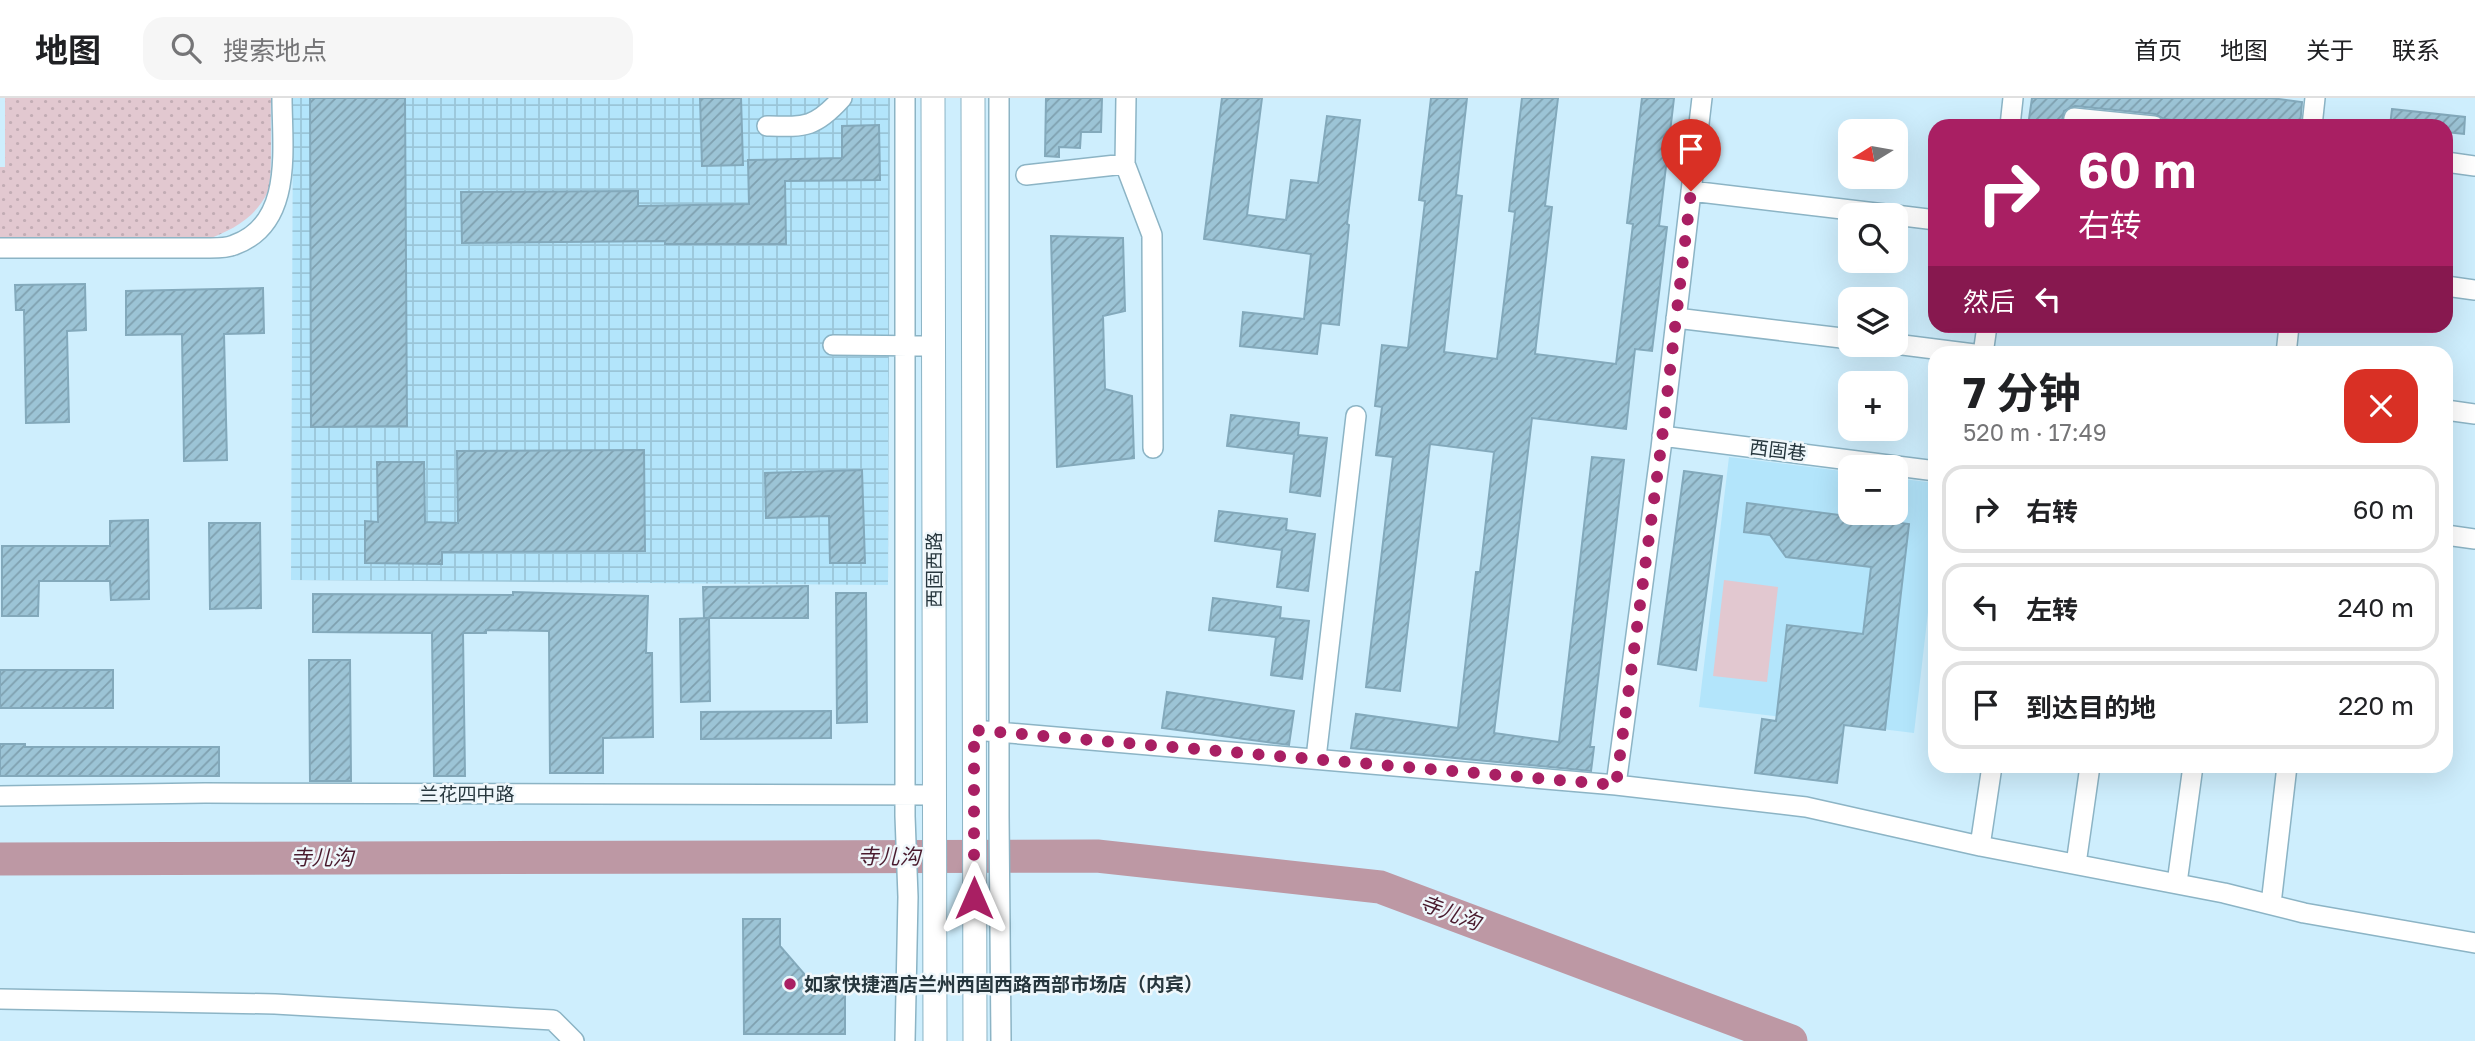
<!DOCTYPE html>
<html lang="zh">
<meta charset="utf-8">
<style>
:root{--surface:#fff;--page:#f6f6f6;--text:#202124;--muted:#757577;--line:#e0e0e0}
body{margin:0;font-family:"Golos Text","Noto Sans SC",sans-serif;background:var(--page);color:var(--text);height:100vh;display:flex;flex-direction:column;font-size:26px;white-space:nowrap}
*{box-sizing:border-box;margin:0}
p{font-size:23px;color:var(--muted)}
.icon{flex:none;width:38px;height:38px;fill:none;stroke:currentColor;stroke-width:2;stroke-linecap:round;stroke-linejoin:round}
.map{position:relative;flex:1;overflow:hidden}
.panel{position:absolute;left:1928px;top:248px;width:525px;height:427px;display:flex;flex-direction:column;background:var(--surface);border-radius:21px;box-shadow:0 7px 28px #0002}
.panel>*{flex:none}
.guide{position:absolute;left:1928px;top:21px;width:525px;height:214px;border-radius:21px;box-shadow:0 7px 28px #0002;background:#a91f63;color:#fff;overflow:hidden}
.needle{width:46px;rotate:259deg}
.controls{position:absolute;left:1838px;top:21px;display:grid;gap:14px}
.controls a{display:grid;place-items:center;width:70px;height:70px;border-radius:14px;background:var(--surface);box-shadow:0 7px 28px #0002;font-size:35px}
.pin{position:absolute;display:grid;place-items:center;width:60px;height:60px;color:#fff;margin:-72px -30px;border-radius:50% 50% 50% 0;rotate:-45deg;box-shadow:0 0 7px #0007}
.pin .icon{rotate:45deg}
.me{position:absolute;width:77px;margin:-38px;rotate:0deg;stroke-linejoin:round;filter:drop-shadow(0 0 5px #0008)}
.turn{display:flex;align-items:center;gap:24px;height:147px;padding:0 35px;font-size:32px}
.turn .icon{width:91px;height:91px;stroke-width:2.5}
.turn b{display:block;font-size:49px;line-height:60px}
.then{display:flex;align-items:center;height:66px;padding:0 35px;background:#0003;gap:14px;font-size:26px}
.round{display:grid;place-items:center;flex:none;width:74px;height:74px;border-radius:21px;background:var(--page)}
.summary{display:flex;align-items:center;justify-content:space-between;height:119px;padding:0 35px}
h1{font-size:42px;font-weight:700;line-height:52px}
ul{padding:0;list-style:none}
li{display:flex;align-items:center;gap:21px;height:88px;margin:0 14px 10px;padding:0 21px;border:4px solid var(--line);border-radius:21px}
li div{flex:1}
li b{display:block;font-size:26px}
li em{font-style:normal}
header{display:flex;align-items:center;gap:42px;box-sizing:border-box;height:98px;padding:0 35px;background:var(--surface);border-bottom:2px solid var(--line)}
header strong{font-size:33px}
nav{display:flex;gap:38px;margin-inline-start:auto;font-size:24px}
.search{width:490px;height:63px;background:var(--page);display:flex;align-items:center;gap:18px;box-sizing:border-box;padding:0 24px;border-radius:21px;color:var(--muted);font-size:26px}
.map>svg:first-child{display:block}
.built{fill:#b3e5fb}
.industrial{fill:url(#industrial-grid)}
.grass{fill:#e2c8d0}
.park{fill:url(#park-dots)}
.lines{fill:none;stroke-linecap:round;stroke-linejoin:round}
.river{stroke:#bd98a4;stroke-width:33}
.building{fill:url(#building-hatch);stroke:#83a9bb;stroke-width:2}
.minor-casing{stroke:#8cb4c5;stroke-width:22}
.major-casing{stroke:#8cb4c5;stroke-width:25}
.minor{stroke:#fff;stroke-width:19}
.major{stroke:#fff;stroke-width:23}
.route{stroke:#a91f63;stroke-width:12;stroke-dasharray:0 21.6}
.poi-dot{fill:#a91f63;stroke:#eff7fb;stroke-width:2.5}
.labels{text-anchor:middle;stroke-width:5;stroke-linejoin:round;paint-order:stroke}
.street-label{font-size:19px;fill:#27373e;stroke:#eff7fb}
.poi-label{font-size:19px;font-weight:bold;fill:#27373e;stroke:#eff7fb;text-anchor:start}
.water-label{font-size:21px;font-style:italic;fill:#491a2d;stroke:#eff7fb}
</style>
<header>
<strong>地图</strong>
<div class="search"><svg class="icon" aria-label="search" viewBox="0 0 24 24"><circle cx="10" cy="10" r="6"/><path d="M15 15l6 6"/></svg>搜索地点</div>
<nav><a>首页</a><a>地图</a><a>关于</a><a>联系</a></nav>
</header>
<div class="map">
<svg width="2475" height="943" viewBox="0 0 2475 943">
<defs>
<pattern id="industrial-grid" width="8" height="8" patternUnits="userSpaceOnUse" patternTransform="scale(1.75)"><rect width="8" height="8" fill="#b3e5fb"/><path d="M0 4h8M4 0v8" fill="none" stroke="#9ac5d8"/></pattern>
<pattern id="park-dots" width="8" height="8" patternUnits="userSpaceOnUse" patternTransform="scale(1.75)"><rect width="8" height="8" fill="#e2c8d0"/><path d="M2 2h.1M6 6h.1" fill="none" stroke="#c2acb4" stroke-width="1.8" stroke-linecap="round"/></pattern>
<pattern id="building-hatch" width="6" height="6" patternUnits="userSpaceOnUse" patternTransform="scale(1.75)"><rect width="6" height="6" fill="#9cc4d6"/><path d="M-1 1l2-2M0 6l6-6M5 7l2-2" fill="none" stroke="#7fa0af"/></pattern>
</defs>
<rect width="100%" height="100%" fill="#ceeefd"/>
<path class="built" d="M1729,359L1850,374V415H1895V380L1935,385V454L1914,635L1699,609Z"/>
<path class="industrial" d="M293,0H890L888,487L291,482Z"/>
<path class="grass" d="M1724,482L1778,489L1767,584L1713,578Z"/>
<path class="park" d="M5,0H271C270,16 273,82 268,93C256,120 232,132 206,142L0,140V69H5Z"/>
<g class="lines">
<path class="river" d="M0,761L1097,758L1380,789L1791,943"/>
</g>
<path class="building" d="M310,0H405L407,328L311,329Z
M700,0H741L743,67L702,68Z
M1046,0H1102L1101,34H1081L1080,50L1059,49V59L1045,58Z
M1222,0H1262L1247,117L1286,122L1291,82L1318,85L1327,18L1360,22L1347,126L1349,127L1339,227L1321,225L1317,256L1240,248L1243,214L1304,221L1311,156L1204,141Z
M1431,0H1467L1456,97L1462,98L1444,254L1497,261L1515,114L1509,113L1522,0H1558L1545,108L1552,109L1535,256L1616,266L1633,126L1627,125L1642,0H1674L1659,128L1667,129L1652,253L1635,251L1626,331L1532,320L1494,635L1559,644L1592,359L1624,362L1590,649H1594L1591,673L1351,650L1356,616L1458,630L1476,474H1480L1494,354L1430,346L1400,593L1366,589L1393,359L1376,357L1382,309L1375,308L1382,247L1408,250L1425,103L1419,102Z
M2032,0H2271L2302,4L2300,28H2218L2164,21L2155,16L2075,8L2064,13L2061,28H2028Z
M2392,11L2465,19L2464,36L2446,34V28H2390Z
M879,27L880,82L785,83L786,146H665V143L462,145L461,94L638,93V108L749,106L748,62L842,60V28Z
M1051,138L1123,140L1125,213L1103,218L1105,291L1132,298L1134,360L1057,369Z
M85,186L86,232L67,233L69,324L26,325L24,212H16L15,187Z
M263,190L264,235L224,236L227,362L184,363L182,236L126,237V193Z
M1231,317L1299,325L1298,337L1327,340L1320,398L1290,394L1294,356L1227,348Z
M644,352L645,453L442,454V466L365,465V423L378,424L377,364H424L425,424L458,425L457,353Z
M862,372L865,465H830L829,418L766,420L765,375Z
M1684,373L1722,378L1696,572L1658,566Z
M1747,405L1909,426L1885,632L1844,627L1837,685L1755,675L1762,621L1776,623L1787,527L1863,536L1871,469L1786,459L1770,437L1744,434Z
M1219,413L1287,421L1286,432L1315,436L1308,493L1277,489L1282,452L1215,443Z
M148,422L149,501L111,502L110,483H39L38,518H2V448H110V423Z
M209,425H260L261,510L210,511Z
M808,488V520H704L703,489Z
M513,494L648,498L646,555H652L653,639L603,640V675H550L549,533L486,532V535H463L465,678H434L432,535L313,534V496L513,497Z
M836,495H866L867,624L837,625Z
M1213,500L1281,509L1280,520L1309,523L1302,581L1271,577L1276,539L1209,532Z
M709,520L710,603L681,604L680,521Z
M309,562H350L351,683H310Z
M0,572H113V610H0Z
M1167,594L1294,613L1289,647L1162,630Z
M831,613V640L701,641V614Z
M0,646H25V649H219V678H0Z
M743,821H780V848L818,892H845V936H744Z"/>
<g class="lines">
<g class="minor-casing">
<path id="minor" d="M905,0V718L908,799L905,943
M999,0V718L1001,943
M767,28C805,29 815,30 842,0
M2010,28L2013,0
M2073,28L2074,20L2154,28
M2312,28L2315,0
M2446,64L2475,68
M1125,66L1126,0
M1026,77L1125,66L1152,137L1153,350
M1691,93L1893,117
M1895,117L1936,122
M0,150H202C212,150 225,151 234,147C294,126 282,50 282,0
M2446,188L2475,192
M1676,220L1850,241
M1895,246L1974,256
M833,247L934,248
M1983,256L1987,228
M2286,256L2289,228
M2446,312L2475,316
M1662,338L1936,373
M2446,437L2475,441
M974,632L1616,687L1806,709L1980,748L2224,795L2304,815L2475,845
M1316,660L1356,318
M1616,687L1661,350L1702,0
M0,698L205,695L934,697
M1980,748L1992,668
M2076,766L2090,668
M2177,785L2193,668
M2271,806L2287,668
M0,901L275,906L553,922L574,943"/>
</g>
<g class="major-casing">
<path id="major" d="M933,0L935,943
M973,0L975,943"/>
</g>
<use href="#minor" class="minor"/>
<use href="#major" class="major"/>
</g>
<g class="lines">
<path class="route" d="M974,800V632L1616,687L1661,349L1691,93"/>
</g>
<circle class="poi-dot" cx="790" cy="886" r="7"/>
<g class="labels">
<g class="street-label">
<text transform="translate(1778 352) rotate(7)" y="7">西固巷</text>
<text transform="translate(934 472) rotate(-90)" y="7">西固西路</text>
<text x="467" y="703">兰花四中路</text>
</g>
<g class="poi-label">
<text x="804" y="893">如家快捷酒店兰州西固西路西部市场店（内宾）</text>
</g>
<g class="water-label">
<text x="889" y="766">寺儿沟</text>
<text x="322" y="767">寺儿沟</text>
<text transform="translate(1450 815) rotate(20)" y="7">寺儿沟</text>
</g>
</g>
</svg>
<div class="controls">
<a><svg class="needle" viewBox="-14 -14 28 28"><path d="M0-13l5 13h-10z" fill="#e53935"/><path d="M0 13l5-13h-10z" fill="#757577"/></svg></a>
<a><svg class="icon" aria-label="search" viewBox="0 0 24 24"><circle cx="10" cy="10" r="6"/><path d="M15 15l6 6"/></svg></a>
<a><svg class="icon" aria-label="layers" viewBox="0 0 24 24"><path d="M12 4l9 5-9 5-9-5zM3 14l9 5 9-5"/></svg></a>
<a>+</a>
<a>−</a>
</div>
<div class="pin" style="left:1691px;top:93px;background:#d93025"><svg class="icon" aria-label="arrive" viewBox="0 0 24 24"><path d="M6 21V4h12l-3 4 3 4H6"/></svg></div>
<svg class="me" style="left:974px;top:800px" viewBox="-20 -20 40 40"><path d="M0-17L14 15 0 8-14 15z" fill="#a91f63" stroke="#fff" stroke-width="4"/></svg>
<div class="guide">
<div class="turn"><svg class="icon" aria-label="right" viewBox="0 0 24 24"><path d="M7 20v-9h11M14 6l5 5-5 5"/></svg><div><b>60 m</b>右转</div></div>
<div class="then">然后<svg class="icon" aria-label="left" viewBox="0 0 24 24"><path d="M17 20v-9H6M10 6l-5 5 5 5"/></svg></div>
</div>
<section class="panel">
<div class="summary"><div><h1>7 分钟</h1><p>520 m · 17:49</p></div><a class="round" style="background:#d93025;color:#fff"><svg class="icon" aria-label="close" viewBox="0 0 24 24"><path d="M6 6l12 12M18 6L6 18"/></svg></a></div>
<ul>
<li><svg class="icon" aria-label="right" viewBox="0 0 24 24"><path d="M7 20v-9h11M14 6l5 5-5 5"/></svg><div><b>右转</b></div><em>60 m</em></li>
<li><svg class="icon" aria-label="left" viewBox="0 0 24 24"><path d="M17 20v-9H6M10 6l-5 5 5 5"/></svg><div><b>左转</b></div><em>240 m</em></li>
<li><svg class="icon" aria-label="arrive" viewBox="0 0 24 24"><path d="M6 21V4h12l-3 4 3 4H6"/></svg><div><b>到达目的地</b></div><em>220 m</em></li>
</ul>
</section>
</div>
